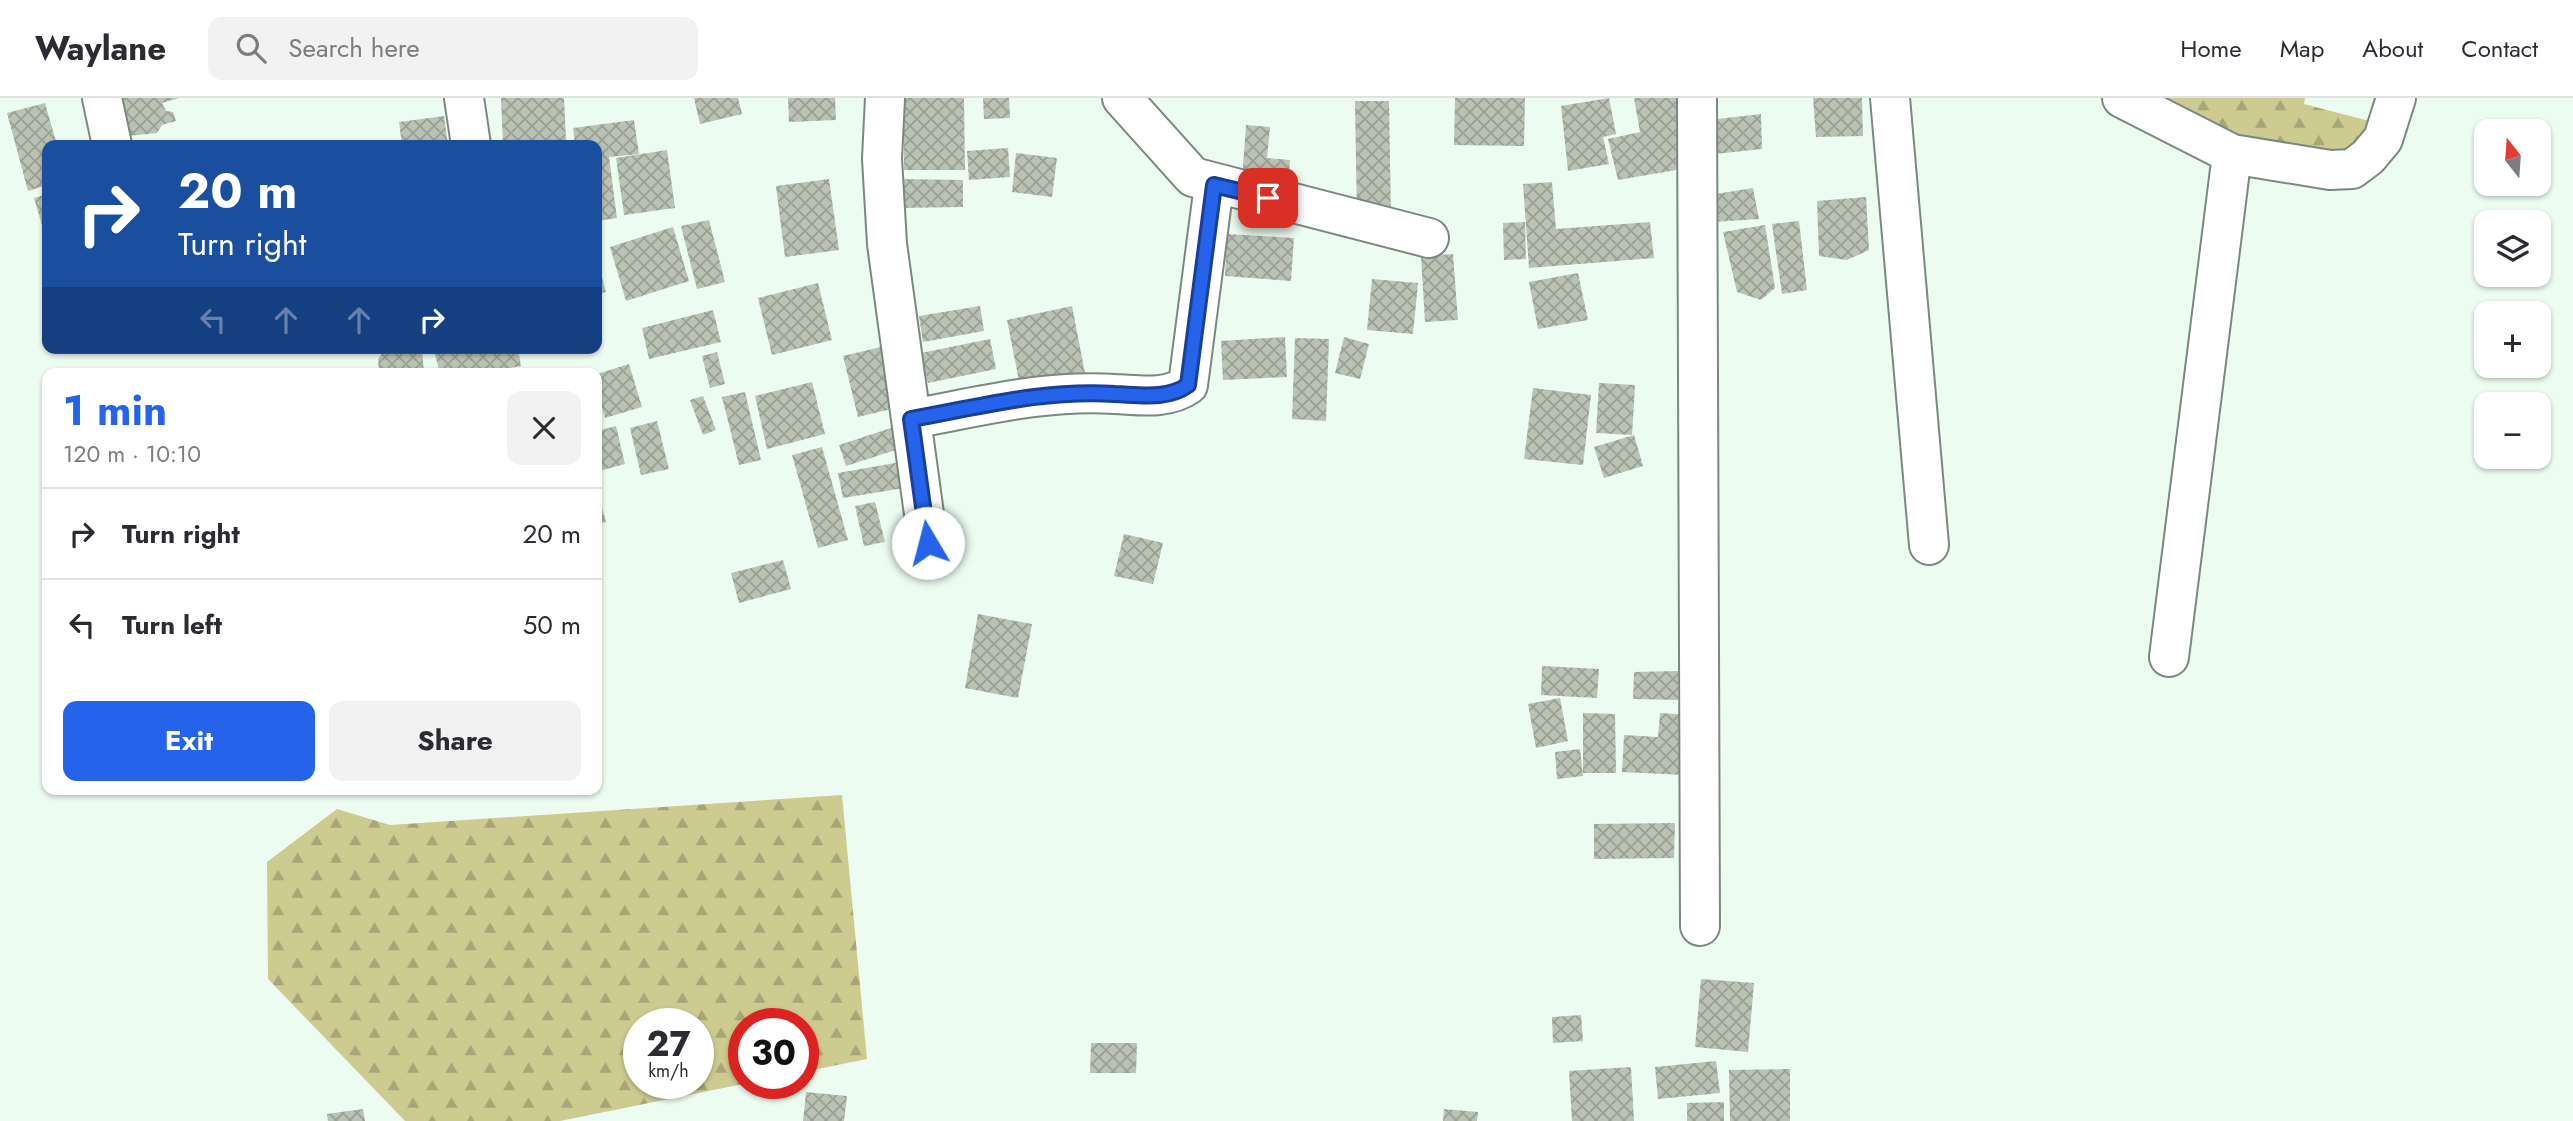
<!DOCTYPE html>
<meta charset="utf-8">
<style>
:root{--surface:#fff;--page:#f2f2f3;--text:#2b2b33;--muted:#7c7c81;--line:#e1e1e2;--accent:#2563eb}
body{margin:0;font-family:Jost,sans-serif;background:var(--page);color:var(--text);height:100vh;display:flex;flex-direction:column;font-size:26px;white-space:nowrap}
*{box-sizing:border-box;margin:0}
p{font-size:23px;color:var(--muted)}
.icon{flex:none;width:38px;height:38px;fill:none;stroke:currentColor;stroke-width:2;stroke-linecap:round;stroke-linejoin:round}
.map{position:relative;flex:1;overflow:hidden}
.side{position:absolute;left:42px;top:270px;width:560px;height:427px;display:flex;flex-direction:column;background:var(--surface);border-radius:14px;box-shadow:0 2px 5px #0004}
.side>*{flex:none}
.guide{position:absolute;left:42px;top:42px;width:560px;height:214px;border-radius:14px;box-shadow:0 2px 5px #0004;background:#1a4fa0;color:#fff;overflow:hidden}
.needle{width:46px;rotate:343deg}
.fabs{position:absolute;left:2474px;top:21px;display:grid;gap:14px}
.fabs a{display:grid;place-items:center;width:77px;height:77px;border-radius:14px;background:var(--surface);box-shadow:0 2px 5px #0004;font-size:35px}
.speed{position:absolute;left:623px;top:910px;display:flex;gap:14px;font-size:35px;font-weight:700;text-align:center}
.speed>*{display:grid;place-content:center;width:91px;height:91px;border-radius:50%;background:var(--surface);box-shadow:0 2px 5px #0004;line-height:1}
.speed small{font-size:18px;font-weight:400}
.speed .limit{border:10px solid #d22;background:#fff;color:#111}
.pin{position:absolute;display:grid;place-items:center;width:60px;height:60px;color:#fff;margin:-30px;border-radius:14px;box-shadow:0 4px 10px #0006}
.me{position:absolute;width:77px;margin:-38px;rotate:352deg;stroke-linejoin:round;filter:drop-shadow(0 0 5px #0008)}
.turn{display:flex;align-items:center;gap:24px;height:147px;padding:0 21px;font-size:32px}
.turn .icon{width:91px;height:91px;stroke-width:2.5}
.turn b{display:block;font-size:49px;line-height:60px}
.lanes{display:flex;align-items:center;height:66px;padding:0 21px;background:#0003;justify-content:center;gap:35px;direction:ltr}
.lanes .off{opacity:.35}
.round{display:grid;place-items:center;flex:none;width:74px;height:74px;border-radius:14px;background:var(--page)}
.head{display:flex;align-items:center;justify-content:space-between;height:119px;padding:0 21px}
h1{font-size:42px;font-weight:700;line-height:52px;color:var(--accent)}
.action{display:flex;gap:14px;margin-top:auto;padding:14px 21px}
.action a{flex:1;height:80px;border-radius:14px;background:var(--accent);color:#fff;font-size:28px;font-weight:700;line-height:80px;text-align:center}
.action a+a{background:var(--page);color:var(--text)}
ul{padding:0;list-style:none}
li{display:flex;align-items:center;gap:21px;height:91px;padding:0 21px;border-top:2px solid var(--line)}
li div{flex:1}
li b{display:block;font-size:26px}
li em{font-style:normal}
header{display:flex;align-items:center;gap:42px;box-sizing:border-box;height:98px;padding:0 35px;background:var(--surface);border-bottom:2px solid var(--line)}
header strong{font-size:33px}
nav{display:flex;gap:38px;margin-inline-start:auto;font-size:24px}
.search{width:490px;height:63px;background:var(--page);display:flex;align-items:center;gap:18px;box-sizing:border-box;padding:0 24px;border-radius:14px;color:var(--muted);font-size:26px}
.map>svg:first-child{display:block}
.forest{fill:url(#forest-firs);fill-rule:evenodd}
.building{fill:url(#building-cross-hatch)}
.lines{fill:none;stroke-linecap:round;stroke-linejoin:round}
.minor-casing{stroke:#7a897f;stroke-width:42}
.minor{stroke:#fff;stroke-width:38}
.route-casing{stroke:#184099;stroke-width:18}
.route{stroke:#2563eb;stroke-width:12}
</style>
<header>
<strong>Waylane</strong>
<div class="search"><svg class="icon" aria-label="search" viewBox="0 0 24 24"><circle cx="10" cy="10" r="6"/><path d="M15 15l6 6"/></svg>Search here</div>
<nav><a>Home</a><a>Map</a><a>About</a><a>Contact</a></nav>
</header>
<div class="map">
<svg width="2573" height="1023" viewBox="0 0 2573 1023">
<defs>
<pattern id="forest-firs" width="22" height="20" patternUnits="userSpaceOnUse" patternTransform="scale(1.75)"><rect width="22" height="20" fill="#cecb91"/><path d="M5 1l3.5 6h-7zM16 11l3.5 6h-7z" fill="#a8a677"/></pattern>
<pattern id="building-cross-hatch" width="8" height="8" patternUnits="userSpaceOnUse" patternTransform="scale(1.75)"><rect width="8" height="8" fill="#bac2b3"/><path d="M0 0l8 8M0 8l8-8" fill="none" stroke="#989f93"/></pattern>
</defs>
<rect width="100%" height="100%" fill="#ecfcf1"/>
<path class="forest" d="M2146,0H2305L2304,6L2377,25L2347,57L2239,47Z
M842,697L867,961L803,974V926H744V985H748L560,1023H405L268,881L267,764L337,711L390,727ZM639,926H698V985H639Z"/>
<path class="building" d="M116,0H179L162,5L166,13L173,14L176,23L162,27L157,35L128,38L125,9L117,11Z
M501,0H564L566,42L503,45Z
M694,0H738L742,16L700,26Z
M788,0H835L836,22L789,24Z
M904,0H964L965,72H904Z
M983,0H1009L1010,20L984,21Z
M1455,0H1525L1524,48L1454,47Z
M1609,0L1616,36L1603,39L1609,66L1568,73L1561,8Z
M1634,0H1678L1688,70L1618,82L1608,41L1640,34Z
M1813,0H1862L1863,38L1816,39Z
M1355,3H1389L1391,120L1357,121Z
M45,5L57,47H47V87L28,93L7,15Z
M1761,16L1762,51L1715,56L1709,22Z
M444,18L448,47H402L399,24Z
M634,22L639,56L609,59L617,120L597,123V47H575L573,30Z
M1246,27L1270,29L1267,60L1290,62L1288,86L1242,82Z
M1008,50L1010,79L969,82L967,53Z
M667,52L675,110L624,117L616,60Z
M1016,55L1057,60L1052,99L1012,94Z
M829,81L839,152L785,159L776,88Z
M900,81L963,82V109L900,110Z
M1552,84L1556,131L1650,124L1654,160L1529,170L1523,86Z
M1753,90L1759,121L1713,124L1710,97Z
M47,96V133L44,134L34,100Z
M1866,99L1869,152L1847,162L1819,158L1817,103Z
M709,122L725,184L697,191L681,128Z
M1799,123L1807,192L1782,196L1772,126Z
M1525,124L1526,161L1504,162L1503,125Z
M1765,127L1775,190L1761,202L1737,194L1723,134Z
M673,129L689,183L626,203L610,149Z
M1227,136L1294,140L1291,183L1225,178Z
M1453,156L1458,222L1425,224L1421,158Z
M597,162L606,194L597,196Z
M1578,175L1588,222L1538,231L1529,184Z
M1372,181L1418,185L1413,236L1367,232Z
M818,185L832,242L772,257L758,200Z
M980,208L984,233L923,244L919,218Z
M1072,208L1085,275L1020,288L1007,222Z
M713,212L721,244L649,261L642,230Z
M1285,239L1287,279L1223,282L1221,243Z
M1344,239L1369,246L1360,281L1335,275Z
M1295,240L1329,241L1326,323L1292,321Z
M990,241L996,271L928,285L921,255Z
M885,248L900,309L858,319L843,258Z
M385,250H422L424,275H379L378,261Z
M433,250H518L521,268L482,275H440Z
M717,254L725,286L710,290L702,258Z
M629,266L642,309L605,320L597,291V276Z
M812,284L825,336L767,351L755,298Z
M1599,285L1635,287L1632,337L1596,335Z
M1533,290L1591,297L1583,367L1524,361Z
M745,294L761,362L739,367L722,299Z
M703,298L716,332L703,337L690,302Z
M657,323L669,371L641,377L630,330Z
M616,328L625,366L599,373L597,333Z
M897,328L905,349L846,368L839,347Z
M1634,337L1643,368L1604,380L1594,349Z
M822,349L848,442L818,450L792,357Z
M906,363L910,389L843,400L838,375Z
M597,391L606,424L597,426Z
M875,404L885,444L864,448L855,408Z
M1124,436L1163,445L1153,486L1114,478Z
M783,462L791,491L739,505L731,475Z
M978,516L1032,526L1018,600L965,590Z
M1542,568L1599,571L1597,600L1541,597Z
M1678,573V602L1633,601L1634,574Z
M1560,600L1568,643L1536,650L1528,606Z
M1583,615L1615,616L1616,675H1583Z
M1660,615L1689,617L1685,677L1622,674L1624,637L1658,639Z
M1580,651L1583,678L1557,681L1555,654Z
M1675,725L1674,760L1594,761V726Z
M1701,881L1754,885L1748,954L1695,949Z
M1581,917L1583,943L1553,945L1552,919Z
M1091,945H1137L1136,975H1090Z
M1716,963L1720,995L1658,1001L1655,969Z
M1631,969L1634,1023H1572L1569,973Z
M1790,971V1023H1730L1729,972Z
M806,994L847,998L844,1023H803Z
M1724,1004V1023H1687V1005Z
M363,1011L365,1023H328L327,1016Z
M1444,1011L1478,1014L1477,1023H1443Z"/>
<g class="lines">
<g class="minor-casing">
<path id="minor" d="M102,0L112,47
M464,0L471,47
M885,0L882,61L887,146L928,445
M1122,0L1193,79L1429,140
M1697,0L1700,828
M1890,0L1929,447
M2122,0L2232,56L2330,72L2352,71L2368,59L2383,41L2396,0
M911,321C978,309 1046,291 1115,296C1140,297 1166,302 1188,287L1214,87
M2169,559L2232,56"/>
</g>
<use href="#minor" class="minor"/>
</g>
<g class="lines">
<g class="route-casing">
<path id="route" d="M928,445L911,321C978,309 1046,291 1115,296C1140,297 1167,302 1188,287L1214,87L1268,100"/>
</g>
<use href="#route" class="route"/>
</g>
</svg>
<div class="fabs">
<a><svg class="needle" viewBox="-14 -14 28 28"><path d="M0-13l5 13h-10z" fill="#e53935"/><path d="M0 13l5-13h-10z" fill="#7c7c81"/></svg></a>
<a><svg class="icon" aria-label="layers" viewBox="0 0 24 24"><path d="M12 4l9 5-9 5-9-5zM3 14l9 5 9-5"/></svg></a>
<a>+</a>
<a>−</a>
</div>
<div class="speed"><div>27<small>km/h</small></div><div class="limit">30</div></div>
<div class="pin" style="left:1268px;top:100px;background:#d93025"><svg class="icon" aria-label="arrive" viewBox="0 0 24 24"><path d="M6 21V4h12l-3 4 3 4H6"/></svg></div>
<svg class="me" style="left:928px;top:445px" viewBox="-20 -20 40 40"><circle r="19" fill="#fff"/><path d="M0-13L10 11 0 6-10 11z" fill="#2563eb"/></svg>
<div class="guide">
<div class="turn"><svg class="icon" aria-label="right" viewBox="0 0 24 24"><path d="M7 20v-9h11M14 6l5 5-5 5"/></svg><div><b>20 m</b>Turn right</div></div>
<div class="lanes"><svg class="icon off" aria-label="left" viewBox="0 0 24 24"><path d="M17 20v-9H6M10 6l-5 5 5 5"/></svg><svg class="icon off" aria-label="ahead" viewBox="0 0 24 24"><path d="M12 20V5M6 11l6-6 6 6"/></svg><svg class="icon off" aria-label="ahead" viewBox="0 0 24 24"><path d="M12 20V5M6 11l6-6 6 6"/></svg><svg class="icon" aria-label="right" viewBox="0 0 24 24"><path d="M7 20v-9h11M14 6l5 5-5 5"/></svg></div>
</div>
<section class="side">
<div class="head"><div><h1>1 min</h1><p>120 m · 10:10</p></div><a class="round"><svg class="icon" aria-label="close" viewBox="0 0 24 24"><path d="M6 6l12 12M18 6L6 18"/></svg></a></div>
<ul>
<li><svg class="icon" aria-label="right" viewBox="0 0 24 24"><path d="M7 20v-9h11M14 6l5 5-5 5"/></svg><div><b>Turn right</b></div><em>20 m</em></li>
<li><svg class="icon" aria-label="left" viewBox="0 0 24 24"><path d="M17 20v-9H6M10 6l-5 5 5 5"/></svg><div><b>Turn left</b></div><em>50 m</em></li>
</ul>
<div class="action"><a>Exit</a><a>Share</a></div>
</section>
</div>
